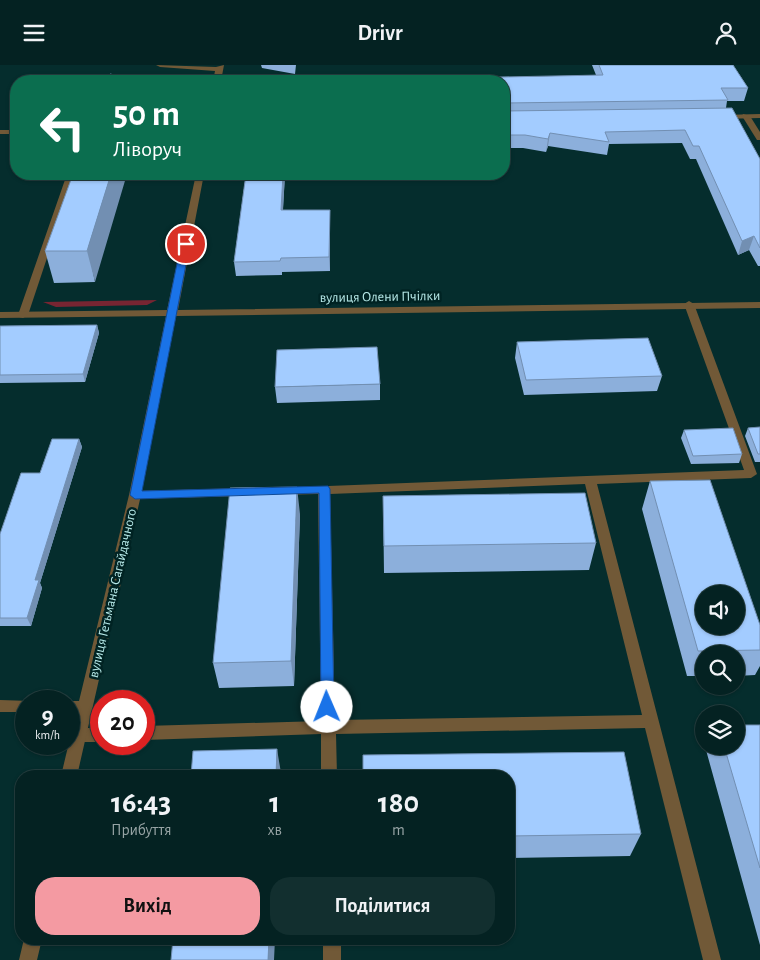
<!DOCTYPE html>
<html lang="uk">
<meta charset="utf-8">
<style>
:root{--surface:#042222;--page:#122f2f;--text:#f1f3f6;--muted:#97a4a5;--line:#253f40;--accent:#f49aa2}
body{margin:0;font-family:"Alegreya Sans",sans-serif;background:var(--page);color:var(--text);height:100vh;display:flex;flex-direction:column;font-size:19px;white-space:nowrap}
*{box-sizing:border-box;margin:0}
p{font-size:16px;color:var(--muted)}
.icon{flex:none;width:28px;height:28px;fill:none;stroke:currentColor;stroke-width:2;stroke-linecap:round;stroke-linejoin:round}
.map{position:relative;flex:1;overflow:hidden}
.panel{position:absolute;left:15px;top:705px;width:500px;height:175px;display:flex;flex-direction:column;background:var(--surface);border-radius:20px;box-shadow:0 1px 4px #0004,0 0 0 1px var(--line)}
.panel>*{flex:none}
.hud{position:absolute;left:10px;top:10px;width:500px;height:105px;border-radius:20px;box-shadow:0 1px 4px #0004,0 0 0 1px var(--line);background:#0b6e4f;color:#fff;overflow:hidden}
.tools{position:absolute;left:695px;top:520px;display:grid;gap:10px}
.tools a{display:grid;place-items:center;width:50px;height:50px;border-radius:50%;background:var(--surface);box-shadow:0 1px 4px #0004,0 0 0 1px var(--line);font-size:25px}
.speed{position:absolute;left:15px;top:625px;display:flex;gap:10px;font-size:25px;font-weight:700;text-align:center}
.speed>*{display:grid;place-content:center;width:65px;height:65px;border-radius:50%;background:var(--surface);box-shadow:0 1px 4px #0004,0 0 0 1px var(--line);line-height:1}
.speed small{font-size:12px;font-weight:400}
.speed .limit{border:8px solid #d22;background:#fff;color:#111}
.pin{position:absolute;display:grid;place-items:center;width:42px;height:42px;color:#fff;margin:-21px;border:2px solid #fff;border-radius:50%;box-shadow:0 1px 5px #0007}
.me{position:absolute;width:55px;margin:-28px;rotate:359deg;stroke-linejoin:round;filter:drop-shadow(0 0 4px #0008)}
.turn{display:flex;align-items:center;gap:18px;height:105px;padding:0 20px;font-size:22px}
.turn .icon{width:65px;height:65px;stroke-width:2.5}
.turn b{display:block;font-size:35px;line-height:42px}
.eta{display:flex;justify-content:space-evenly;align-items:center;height:85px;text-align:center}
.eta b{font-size:30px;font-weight:700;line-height:35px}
.primary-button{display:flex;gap:10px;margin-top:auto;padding:10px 20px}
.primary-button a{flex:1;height:58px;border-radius:20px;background:var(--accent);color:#111;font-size:20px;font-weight:700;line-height:58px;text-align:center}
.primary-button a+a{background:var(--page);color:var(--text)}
header{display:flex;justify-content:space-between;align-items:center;height:65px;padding:0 20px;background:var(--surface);font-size:22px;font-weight:700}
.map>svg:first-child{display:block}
.green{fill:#772532}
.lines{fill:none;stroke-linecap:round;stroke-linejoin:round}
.service{fill:#715937;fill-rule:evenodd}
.minor{fill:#715937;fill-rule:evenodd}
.wall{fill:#8cafdb}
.shaded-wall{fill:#728fb2}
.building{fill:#a3ccff;stroke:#728fb2;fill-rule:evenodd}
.route{fill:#1a73e8;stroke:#114b97}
.labels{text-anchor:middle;stroke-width:5;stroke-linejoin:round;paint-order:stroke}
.street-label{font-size:14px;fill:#b6e9e8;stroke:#002323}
</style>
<header><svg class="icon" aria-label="menu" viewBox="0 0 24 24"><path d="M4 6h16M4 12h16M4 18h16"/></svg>Drivr<svg class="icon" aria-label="person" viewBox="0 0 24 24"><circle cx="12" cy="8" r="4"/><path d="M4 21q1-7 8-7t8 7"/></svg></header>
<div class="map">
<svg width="760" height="895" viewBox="0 0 760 895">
<rect width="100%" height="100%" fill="#052d2d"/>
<path class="green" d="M157,235L147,240L56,242L43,237Z"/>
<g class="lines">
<path class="service" d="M743,49L750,51L760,67V75H757L742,51Z
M67,109H75L28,250L23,253L19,252L18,250Z
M689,236L694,239L757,409L751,413L597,419L721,895H703L645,663L336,669L337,711H321V669L144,675V661L321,656L318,429L280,430L274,426L276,423L744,405L684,239ZM585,419L642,650L335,655L330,429Z
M245,423L251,427L245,431L135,434L131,433L129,430L131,427L135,426Z
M79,663H101V677H79L74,675L71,670L74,665Z
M323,874H341V895H323Z"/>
<path class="minor" d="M156,0L216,2L224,0L221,16H213L215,6L160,2Z
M760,49V53L721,54L717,52L721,50Z
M0,65H16V69H0Z
M196,109H204L178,245L760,237V243L176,251L141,430L77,711H61L76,648H69V636H67H79L129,430L166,251L0,253V247L167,245Z
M0,635L31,636H26V647H0Z
M24,874H42L37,895H19Z"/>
</g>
<path class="wall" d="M261,0H296L295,9L262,3Z
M592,0H733L748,23L744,36H727L726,43L760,94V201H758L749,185L738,190L696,94H690L682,78L609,79L607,90L548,81L546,87L523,83H504V16L596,10Z
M73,109L95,217L54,218L45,186Z
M246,109H285L283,145H330V206L282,207V210L236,211L234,197Z
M97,260L99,268L85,317L0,318V261Z
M517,277L662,311L657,326L524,330L515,293Z
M380,319V335L277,338L275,322Z
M760,362V397H755L745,371L748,363Z
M684,365L742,389L739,398L691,399L681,373Z
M79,374L82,382L40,518L42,523L31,561H0V469Z
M650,416L760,560V601L755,610L736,611V589H704V611H687L642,444Z
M383,431L596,478L589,505L384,508Z
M300,449L294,621L219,623L213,598Z
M760,660V880L706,685L708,681H736Z
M509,711L641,769L630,791L509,793Z"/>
<path class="shaded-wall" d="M550,68L548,81L546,87L548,74Z
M111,109H127L95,217L87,186Z
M283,109H285L282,159L281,145Z
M330,145V206L329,192Z
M754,171L749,185L738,190L742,176Z
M97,260L99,268L85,317L83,309Z
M79,374L82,382L40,518L42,523L31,561L27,553L35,515Z
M297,422L300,449L294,621L291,596Z
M277,684L281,708V711H276Z
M269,874H275L274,895H268Z"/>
<path class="building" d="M599,0H733L748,23H721L728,35L505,38L504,43V16H351V15L603,10Z
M110,9L138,15V16H107Z
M295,10V16H259L260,11Z
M732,43L760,94V183L754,171L742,176L699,81H693L685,65L605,67L609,77L550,68L548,74L525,70H504V45L505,46Z
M73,109H111L87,186H45Z
M246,109H283L281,145H330L329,192L281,193L280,196L234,197Z
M97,260L83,309L0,310V261Z
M648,273L662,311L526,315L517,277Z
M377,282L380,319L275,322L277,285Z
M760,362V389H758L748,363Z
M733,363L742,389L693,391L684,365Z
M52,374H79L35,515H39L27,553H0V469L21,408H40Z
M710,415L760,560V585L698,586L650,416ZM704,529H736V561H704Z
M297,422L291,596L213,598L230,423Z
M585,428L596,478L384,481L383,431Z
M736,660H760V803L724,681H736Z
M277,684L276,711H191L193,686Z
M624,687L641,769L509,771V711H363V690Z
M173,874H269L268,895H171Z"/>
<path class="route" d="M186,176L190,179L142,426L328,421L330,424L334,642L332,646L327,648L323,646L321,642L319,428L135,434L130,430L181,179Z"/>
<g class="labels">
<g class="street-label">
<text transform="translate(380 231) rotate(-1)" y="5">вулиця Олени Пчілки</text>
<text transform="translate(112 528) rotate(-77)" y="5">вулиця Гетьмана Сагайдачного</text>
</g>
</g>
</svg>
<div class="tools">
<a><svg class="icon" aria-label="sound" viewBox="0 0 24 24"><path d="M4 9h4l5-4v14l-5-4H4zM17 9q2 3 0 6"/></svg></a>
<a><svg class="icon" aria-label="search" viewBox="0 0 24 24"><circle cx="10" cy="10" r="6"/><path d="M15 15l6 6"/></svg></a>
<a><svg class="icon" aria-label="layers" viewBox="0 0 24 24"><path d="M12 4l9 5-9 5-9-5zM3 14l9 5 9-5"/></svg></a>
</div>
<div class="speed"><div>9<small>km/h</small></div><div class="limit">20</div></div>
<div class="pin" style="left:186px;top:179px;background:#d93025"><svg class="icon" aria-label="arrive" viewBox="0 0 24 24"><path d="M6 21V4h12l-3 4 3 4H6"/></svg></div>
<svg class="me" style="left:327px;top:642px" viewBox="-20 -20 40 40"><circle r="19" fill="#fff"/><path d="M0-13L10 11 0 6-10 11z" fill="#1a73e8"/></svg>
<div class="hud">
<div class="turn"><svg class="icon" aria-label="left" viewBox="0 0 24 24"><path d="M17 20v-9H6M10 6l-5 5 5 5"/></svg><div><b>50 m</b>Ліворуч</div></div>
</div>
<section class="panel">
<div class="eta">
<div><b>16:43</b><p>Прибуття</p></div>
<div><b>1</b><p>хв</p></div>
<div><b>180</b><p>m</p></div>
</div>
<div class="primary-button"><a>Вихід</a><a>Поділитися</a></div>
</section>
</div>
